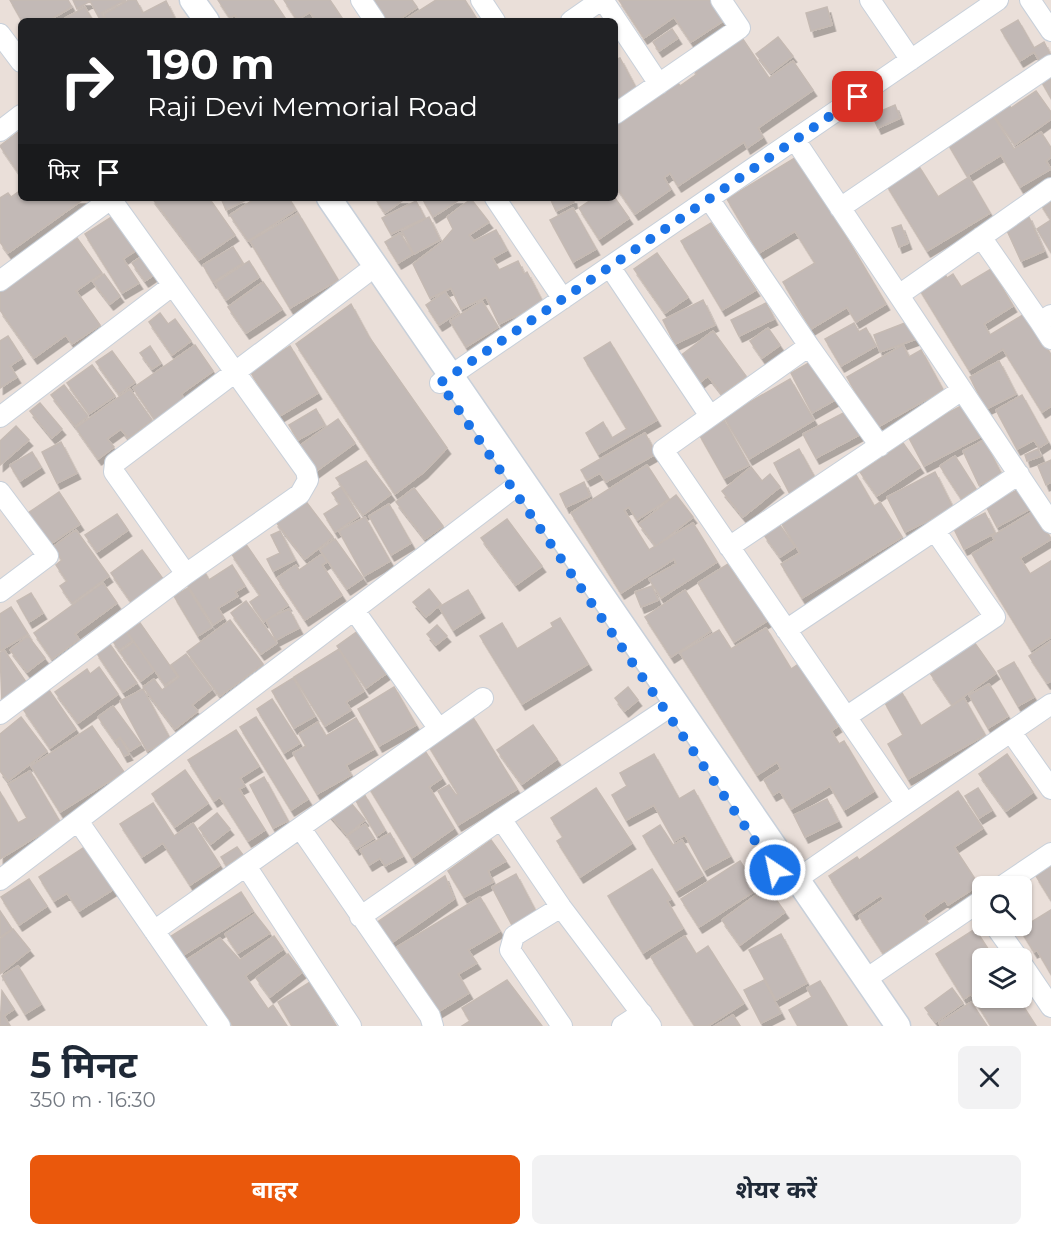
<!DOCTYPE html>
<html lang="hi">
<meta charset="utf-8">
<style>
:root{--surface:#fff;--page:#f2f2f3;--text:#1f2937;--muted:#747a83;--accent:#ea580c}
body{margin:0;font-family:Montserrat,"Noto Sans Devanagari",sans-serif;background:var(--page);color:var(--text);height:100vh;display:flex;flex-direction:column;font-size:22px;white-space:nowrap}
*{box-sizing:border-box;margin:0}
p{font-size:20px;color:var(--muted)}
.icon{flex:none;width:33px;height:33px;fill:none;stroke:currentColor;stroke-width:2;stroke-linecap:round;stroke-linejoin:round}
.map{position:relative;height:1026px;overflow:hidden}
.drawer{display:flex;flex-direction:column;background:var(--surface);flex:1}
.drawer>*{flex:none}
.top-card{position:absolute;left:18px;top:18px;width:600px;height:183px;border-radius:9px;box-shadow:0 2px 4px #0004;background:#202124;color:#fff;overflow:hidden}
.controls{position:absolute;left:972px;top:876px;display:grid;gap:12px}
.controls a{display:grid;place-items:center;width:60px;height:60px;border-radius:9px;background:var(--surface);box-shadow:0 2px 4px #0004;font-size:30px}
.pin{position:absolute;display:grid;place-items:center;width:51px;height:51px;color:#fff;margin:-26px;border-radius:12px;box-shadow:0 3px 9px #0006}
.me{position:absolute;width:66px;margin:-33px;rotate:326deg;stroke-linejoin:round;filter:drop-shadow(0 0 4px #0008)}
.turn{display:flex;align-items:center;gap:21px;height:126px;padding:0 30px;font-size:27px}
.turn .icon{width:78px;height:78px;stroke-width:2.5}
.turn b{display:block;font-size:42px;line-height:51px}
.then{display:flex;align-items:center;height:57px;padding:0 30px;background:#0003;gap:12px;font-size:22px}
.round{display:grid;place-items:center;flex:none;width:63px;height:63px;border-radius:9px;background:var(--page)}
.headline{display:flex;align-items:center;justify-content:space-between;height:102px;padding:0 30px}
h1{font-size:36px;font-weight:700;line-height:45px}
.primary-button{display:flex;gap:12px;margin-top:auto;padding:12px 30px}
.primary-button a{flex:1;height:69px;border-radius:9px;background:var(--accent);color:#fff;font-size:24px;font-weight:700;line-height:69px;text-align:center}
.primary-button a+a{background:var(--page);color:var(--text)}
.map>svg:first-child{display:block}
.building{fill:#c2b9b6;stroke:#c5bab3;stroke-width:1.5;filter:url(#shadow)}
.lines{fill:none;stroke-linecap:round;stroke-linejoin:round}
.minor-casing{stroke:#c8d0da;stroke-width:22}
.tertiary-casing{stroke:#c8d0da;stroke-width:27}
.minor{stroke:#fff;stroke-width:20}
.tertiary{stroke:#fff;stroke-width:24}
.route{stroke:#1a73e8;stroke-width:10;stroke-dasharray:0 18}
</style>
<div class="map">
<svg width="1051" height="1026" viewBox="0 0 1051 1026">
<defs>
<filter id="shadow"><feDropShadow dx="3.5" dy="6" stdDeviation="0" flood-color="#0004"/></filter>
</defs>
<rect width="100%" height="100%" fill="#eadfd9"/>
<path class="building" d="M10,0H68L72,7L48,21H22Z
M73,0H126L101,13L106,21H101L90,1L77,9Z
M129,0H136L143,13L166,1L176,21H107L104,14Z
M218,0H273L287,21H239L235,15L230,18Z
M284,0H330L344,21H316L310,12L297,20Z
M368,0H412L417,7L397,21H383Z
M436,0H465L478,21H403Z
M619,0H710L723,21L691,42L674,17L644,38Z
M85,7L93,21H60Z
M827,7L832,25L811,31L806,13Z
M1018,20L1034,48L1044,42L1051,56L1040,62L1034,52L1020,61L1001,30Z
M672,29L678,38L659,51L653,42Z
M740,35L769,78L793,61L813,90L758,128L763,137L747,148L744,142L678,186L670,173L664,178L671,189L635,214L615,185V123L676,79L680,86L697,74L692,68Z
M778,37L793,56L771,73L756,54Z
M620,58L638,92L615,103V60Z
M1051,71V98L1039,77Z
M1036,91L1051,112V119L1015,145L992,113L1007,102L1011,108Z
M895,105L900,118L878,128L872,115Z
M992,114L1014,149L1041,132L1051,148V157L1046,161L1051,169L1020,187L1001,155L967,176L947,142Z
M21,130V176L0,146Z
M798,156L886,304L856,322L847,307L811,329L783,282L815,263L795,231L759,253L727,199Z
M918,165L938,197L969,177L990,213L927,251L886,184Z
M21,190V198H85L8,253L0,242V198L8,193L11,197Z
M1051,196V220L1040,203Z
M152,198H209L235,235L199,260Z
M221,198H250L226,210Z
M256,198H289L296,210L248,241L230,215Z
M375,198H406L385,213Z
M422,198H462L433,217Z
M550,198H573L574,202L556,211Z
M594,198H615L629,218L599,239L579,208Z
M471,199L489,222L469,235L474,241L496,230L507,250L492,258L499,270L518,261L524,274L527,272L543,303L499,324L486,297L461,309L451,288L430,298L413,264L442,242L453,229L447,217Z
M416,201L425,218L391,234L382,218Z
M573,208L596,249L573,262L550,220Z
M298,213L338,280L290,308L250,241Z
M116,214L138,249L123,259L139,283L122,293L85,234Z
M1028,215L1044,251L1021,261L1005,226Z
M429,217L440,240L414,254L402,231Z
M1051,220V252L1037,229Z
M711,223L756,290L722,310L681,241Z
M901,225L908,243L899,247L892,228Z
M400,233L413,254L398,263L385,242Z
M77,238L102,273L76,291L100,325L72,344L66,335L34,358L0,310V292Z
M233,247L243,263L213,282L203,265Z
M657,253L688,297L665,313L634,269Z
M145,254L158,272L145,281L132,263Z
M249,261L259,277L226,300L215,283Z
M991,269L1013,306L984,324L990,335L1026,313L1051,355V406L1042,412L1003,349L969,370L917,285L942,270L947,278L953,274L961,287Z
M104,274L120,296L110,304L93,282Z
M263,282L282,309L246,333L228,307Z
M445,292L459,312L439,325L426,305Z
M703,300L715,325L675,344L663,320Z
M482,301L498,327L466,347L450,321Z
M766,303L774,319L739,336L731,320Z
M351,304L369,337L447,448L424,472L395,494L296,344Z
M160,313L168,324L175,319L191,341L172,355L149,322Z
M910,321L916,339L880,352L874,335Z
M854,323L859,332L866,328L876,346L841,366L825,339Z
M768,328L780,345L762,358L750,341Z
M713,331L746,376L722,394L708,376L699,383L679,357Z
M8,336L22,358L10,366L17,377L0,388V341Z
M610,342L657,420L598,454L586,433L603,422L612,438L627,429L584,358Z
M195,345L213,371L181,394L185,400L155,420L133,388Z
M903,345L909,357L921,350L943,390L876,428L847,377Z
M150,346L161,363L152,369L140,353Z
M290,346L318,393L278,417L250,371Z
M112,351L135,382L119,394L96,362Z
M814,360L835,400L812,413L791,373Z
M999,361L1016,394L986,409L970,377Z
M92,365L115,396L89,414L67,383Z
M790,379L814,420L749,459L724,417Z
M64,385L88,416L75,426L51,395Z
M130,389L152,420L128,438L121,429L107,439L114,447L98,459L76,428Z
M1022,395L1048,442L1039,448L1034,440L1017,449L996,410Z
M40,403L62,429L52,438L30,411Z
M967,403L984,435L924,466L907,434Z
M316,409L325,425L298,440L289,425Z
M851,409L863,433L816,458L803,434Z
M338,419L355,443L315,472L298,447Z
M724,420L749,465L724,478L699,434Z
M16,426L29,440L0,465V441Z
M645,433L656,454L606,482L600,473L587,480L581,470Z
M984,440L1001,474L979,485L963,451Z
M61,442L77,473L57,483L42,452Z
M903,443L920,467L877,496L860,472Z
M799,449L816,480L790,494L774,463Z
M1038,449L1041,456L1027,461L1025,455Z
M32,452L41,467L20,481L10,465Z
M955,456L976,489L961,498L940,466Z
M1051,460V482L1046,485L1038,466Z
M366,461L391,494L363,515L336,478Z
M647,465L669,499L637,520L629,507L624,510L649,550L693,523L717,562L661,598L649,579L676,564L674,559L621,593L571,513Z
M751,467L762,481L770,474L780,487L743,517L722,491Z
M935,472L953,508L905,532L887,497Z
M856,475L874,506L880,502L902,537L802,598L781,564L800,553L780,521L826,488L828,492Z
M584,482L590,496L566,507L560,494Z
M341,487L359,516L335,532L324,514L340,504L332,493Z
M414,488L443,526L425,539L396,502Z
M1019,489L1030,509L997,527L986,506Z
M59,492L80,524L49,545L28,513Z
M676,495L693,517L656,546L639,524Z
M304,499L333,537L305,559L275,521Z
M389,504L411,543L391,555L369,516Z
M1034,511L1051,539L1020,558L1030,574L1051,561V637L1031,650L972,554L995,540L992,536Z
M985,513L995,533L964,549L954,529Z
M117,514L128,530L97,552L85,535Z
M365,517L390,561L364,576L339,531Z
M507,519L542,566L516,585L481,538Z
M779,524L795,547L780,557L764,535Z
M76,530L109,576L72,603L60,586L67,581L56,565L62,560L53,547Z
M280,531L295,560L273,571L267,559L280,553L271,535Z
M335,539L363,578L347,589L320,550Z
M245,543L288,605L264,622L250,602L260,595L231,553Z
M142,550L166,583L134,606L111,573Z
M322,554L327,562L322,565L342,595L305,620L277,578L296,565L299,570Z
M728,564L740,583L745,579L770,619L734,642L698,583Z
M232,565L245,586L235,592L238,596L218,608L224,618L213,625L183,578L201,566L209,580Z
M103,583L117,603L75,634L79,639L52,659L34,633Z
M652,586L658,600L641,607L635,592Z
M188,588L212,627L198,636L174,596Z
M429,589L441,604L426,617L413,602Z
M468,590L481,612L453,630L439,607Z
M685,590L711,631L671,657L645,617Z
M31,593L43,613L29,622L17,601Z
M246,601L277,643L261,654L231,613Z
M11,607L28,634L0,651V614Z
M289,609L299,628L276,640L266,620Z
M560,618L588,664L522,704L480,636L502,623L517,649L553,627L551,623Z
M230,620L263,664L220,696L187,652Z
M140,623L177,676L165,685L127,632Z
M437,625L447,636L436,645L427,634Z
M362,628L387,673L366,688L337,646Z
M766,628L791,669L800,663L838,726L831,731L839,744L844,741L874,791L844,810L830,786L791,809L780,791L773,795L764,780L781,769L777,762L757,775L680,653L719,630L731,649Z
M126,631L132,641L119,650L112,640Z
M28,636L45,658L27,672L10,650Z
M1051,641V681L1047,683L1029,656Z
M134,642L154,671L141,681L120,652Z
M974,642L996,673L952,705L930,673Z
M109,643L137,683L123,692L96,652Z
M339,649L364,691L346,702L351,710L325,726L294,677Z
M4,650L28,685L2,702L0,653Z
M186,654L212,689L192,705L198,711L175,729L143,687L154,679L162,690L179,677L171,665Z
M1014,662L1034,697L1018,706L998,671Z
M99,667L118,694L78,723L55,692L87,669L90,674Z
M293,678L315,716L294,728L272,691Z
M989,684L1008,716L988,728L969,695Z
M394,687L416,725L379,746L358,709Z
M628,687L638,700L625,711L615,698Z
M143,689L170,739L147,751L120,701Z
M49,690L76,729L50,748L23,709Z
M901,691L921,726L964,698L985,735L908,779L888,744L903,735L884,701Z
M272,699L300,743L284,753L257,709Z
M113,706L141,744L130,751L120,737L115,741L98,717Z
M472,716L517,789L458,825L438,791L449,785L456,795L458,794L427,743Z
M21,717L47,751L8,781L0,771V734Z
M256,717L308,799L291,810L240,727Z
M356,718L374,749L346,765L351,775L317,794L293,753L306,746L299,734L318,722L326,736Z
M533,725L557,759L522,784L497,750Z
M92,726L124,772L60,812L31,766Z
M236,730L259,766L240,778L245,786L239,789L265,830L248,841L220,797L214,801L188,760Z
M120,738L129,754L124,756L116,741Z
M425,751L442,778L429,787L454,828L412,858L367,784Z
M654,754L679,799L694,790L730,856L704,870L685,835L674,841L654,805L626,820L612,795L627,786L620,773Z
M1007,754L1033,792L1006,811L979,774Z
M185,770L208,803L175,827L152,794Z
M30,771L60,822L0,859V792L18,823L27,818L8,784Z
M264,777L288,821L273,828L250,785Z
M596,788L632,843L580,877L557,841L563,837L551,818Z
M978,788L992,810L979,818L965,796Z
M958,791L983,828L954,847L979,885L948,905L945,900L923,915L928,923L883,953L859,916L884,899L881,895L853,914L829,876L857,857L859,860Z
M364,794L385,830L377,836L355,799Z
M346,797L365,820L347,835L328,813Z
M827,799L838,821L805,837L794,815Z
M153,803L174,836L193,823L220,865L190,885L163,843L142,857L120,824Z
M217,813L230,829L211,844L199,828Z
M365,824L374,838L356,849L347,836Z
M660,825L673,845L682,840L703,875L676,891L643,836Z
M390,833L403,856L385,866L380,858L369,865L360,850Z
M491,840L506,861L488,871L493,882L464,897L448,871Z
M86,846L114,889L79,911L67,893L54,901L39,877Z
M237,847L243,855L226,865L221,857Z
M740,861L758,889L699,927L681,899Z
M1051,866V900L1036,876Z
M652,869L671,899L667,901L683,928L643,953L608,896Z
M516,874L536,912L512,925L492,887Z
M445,876L454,899L387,946L376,923Z
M29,879L47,906L19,925L1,897Z
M767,887L785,912L740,945L722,920Z
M241,892L253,911L177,959L165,940Z
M480,897L500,931L468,950L477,963L458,974L469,993L436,1013L397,947Z
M1051,910V974L1037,950L1034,952L1020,929Z
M0,911L12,929L0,937Z
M255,914L270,933L238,953L225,934Z
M13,929L30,950L0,974V939Z
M975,929L994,958H982V998H1018L1036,1026H991L971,994L964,999L936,954Z
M781,934L807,983L776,1000L749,950Z
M274,936L283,949L245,976L268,1009L273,1005L287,1026H234L185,961L220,938L240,960Z
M685,936L696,954L708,946L744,1003L708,1026H695L651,957Z
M288,954L302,972L270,997L256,978Z
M18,966L41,1004L25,1014L2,976Z
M507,980L542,1026H462L470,1021L462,1008Z
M764,980L781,1013L761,1023L744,990Z
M820,981L847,1026H798L789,1010L812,997L807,988Z
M310,982L336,1026H292L278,1002Z
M952,988L963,1003L936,1022L925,1008Z
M2,991L14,1009L4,1016L10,1026H0Z
M971,1002L987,1026H941L939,1023Z
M733,1015L740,1026H715Z"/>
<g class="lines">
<g class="minor-casing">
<path id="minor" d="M361,0L375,21
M481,0L495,21
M603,0L659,84
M870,0L911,60
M1030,0L1051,31
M571,21L601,0
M0,34L21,62
M615,114L740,28L721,0
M0,131L21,115
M795,140L1051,523
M495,198L563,299
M709,199L809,346L663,450L906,804
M840,208L1051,65
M981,237L1040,322L1051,315
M610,267L710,416
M0,281L112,198
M899,295L1051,188
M1040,322L1051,339
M809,346L880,446
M440,383L998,0
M0,417L173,285
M0,492L48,556L0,592
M729,547L962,390
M186,574L114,472L115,463L365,274
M354,610L439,729
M786,630L1019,474
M0,714L186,574L300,494L308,480L306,471L111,199
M846,717L995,617L935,531
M1011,732L1051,789
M78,821L220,1026
M301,829L430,1016L433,1026
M246,866L351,1026
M0,880L523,481
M787,886L1051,704
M1002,886L1051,853
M561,907L514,936L510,950L562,1026
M360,917L501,819
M995,926L1018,958
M154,931L483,698
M1022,964L1051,1007
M866,979L982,900
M622,1026L642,1013
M651,1026L561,907L501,819L665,710"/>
</g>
<g class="tertiary-casing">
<path id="tertiary" d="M192,0L207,21
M329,198L898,1026"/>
</g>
<use href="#minor" class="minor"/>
<use href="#tertiary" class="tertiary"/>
</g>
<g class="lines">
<path class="route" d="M775,870L440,383L858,97"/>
</g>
</svg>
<div class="controls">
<a><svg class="icon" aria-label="search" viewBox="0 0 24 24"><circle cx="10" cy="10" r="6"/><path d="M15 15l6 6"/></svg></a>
<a><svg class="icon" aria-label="layers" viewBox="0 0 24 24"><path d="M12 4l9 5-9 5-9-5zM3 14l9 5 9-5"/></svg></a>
</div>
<div class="pin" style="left:858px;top:97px;background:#d93025"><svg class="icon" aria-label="arrive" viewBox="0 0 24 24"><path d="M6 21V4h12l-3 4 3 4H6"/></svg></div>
<svg class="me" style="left:775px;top:870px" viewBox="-20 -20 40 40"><circle r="17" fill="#1a73e8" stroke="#fff" stroke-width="3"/><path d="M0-11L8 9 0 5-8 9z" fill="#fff"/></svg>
<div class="top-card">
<div class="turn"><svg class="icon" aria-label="right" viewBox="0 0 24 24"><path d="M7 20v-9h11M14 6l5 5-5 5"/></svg><div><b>190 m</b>Raji Devi Memorial Road</div></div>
<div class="then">फिर<svg class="icon" aria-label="arrive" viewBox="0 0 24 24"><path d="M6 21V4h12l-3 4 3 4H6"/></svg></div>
</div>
</div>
<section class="drawer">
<div class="headline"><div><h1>5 मिनट</h1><p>350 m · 16:30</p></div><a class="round"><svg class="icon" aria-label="close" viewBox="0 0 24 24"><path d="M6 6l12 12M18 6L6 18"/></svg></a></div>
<div class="primary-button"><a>बाहर</a><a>शेयर करें</a></div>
</section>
